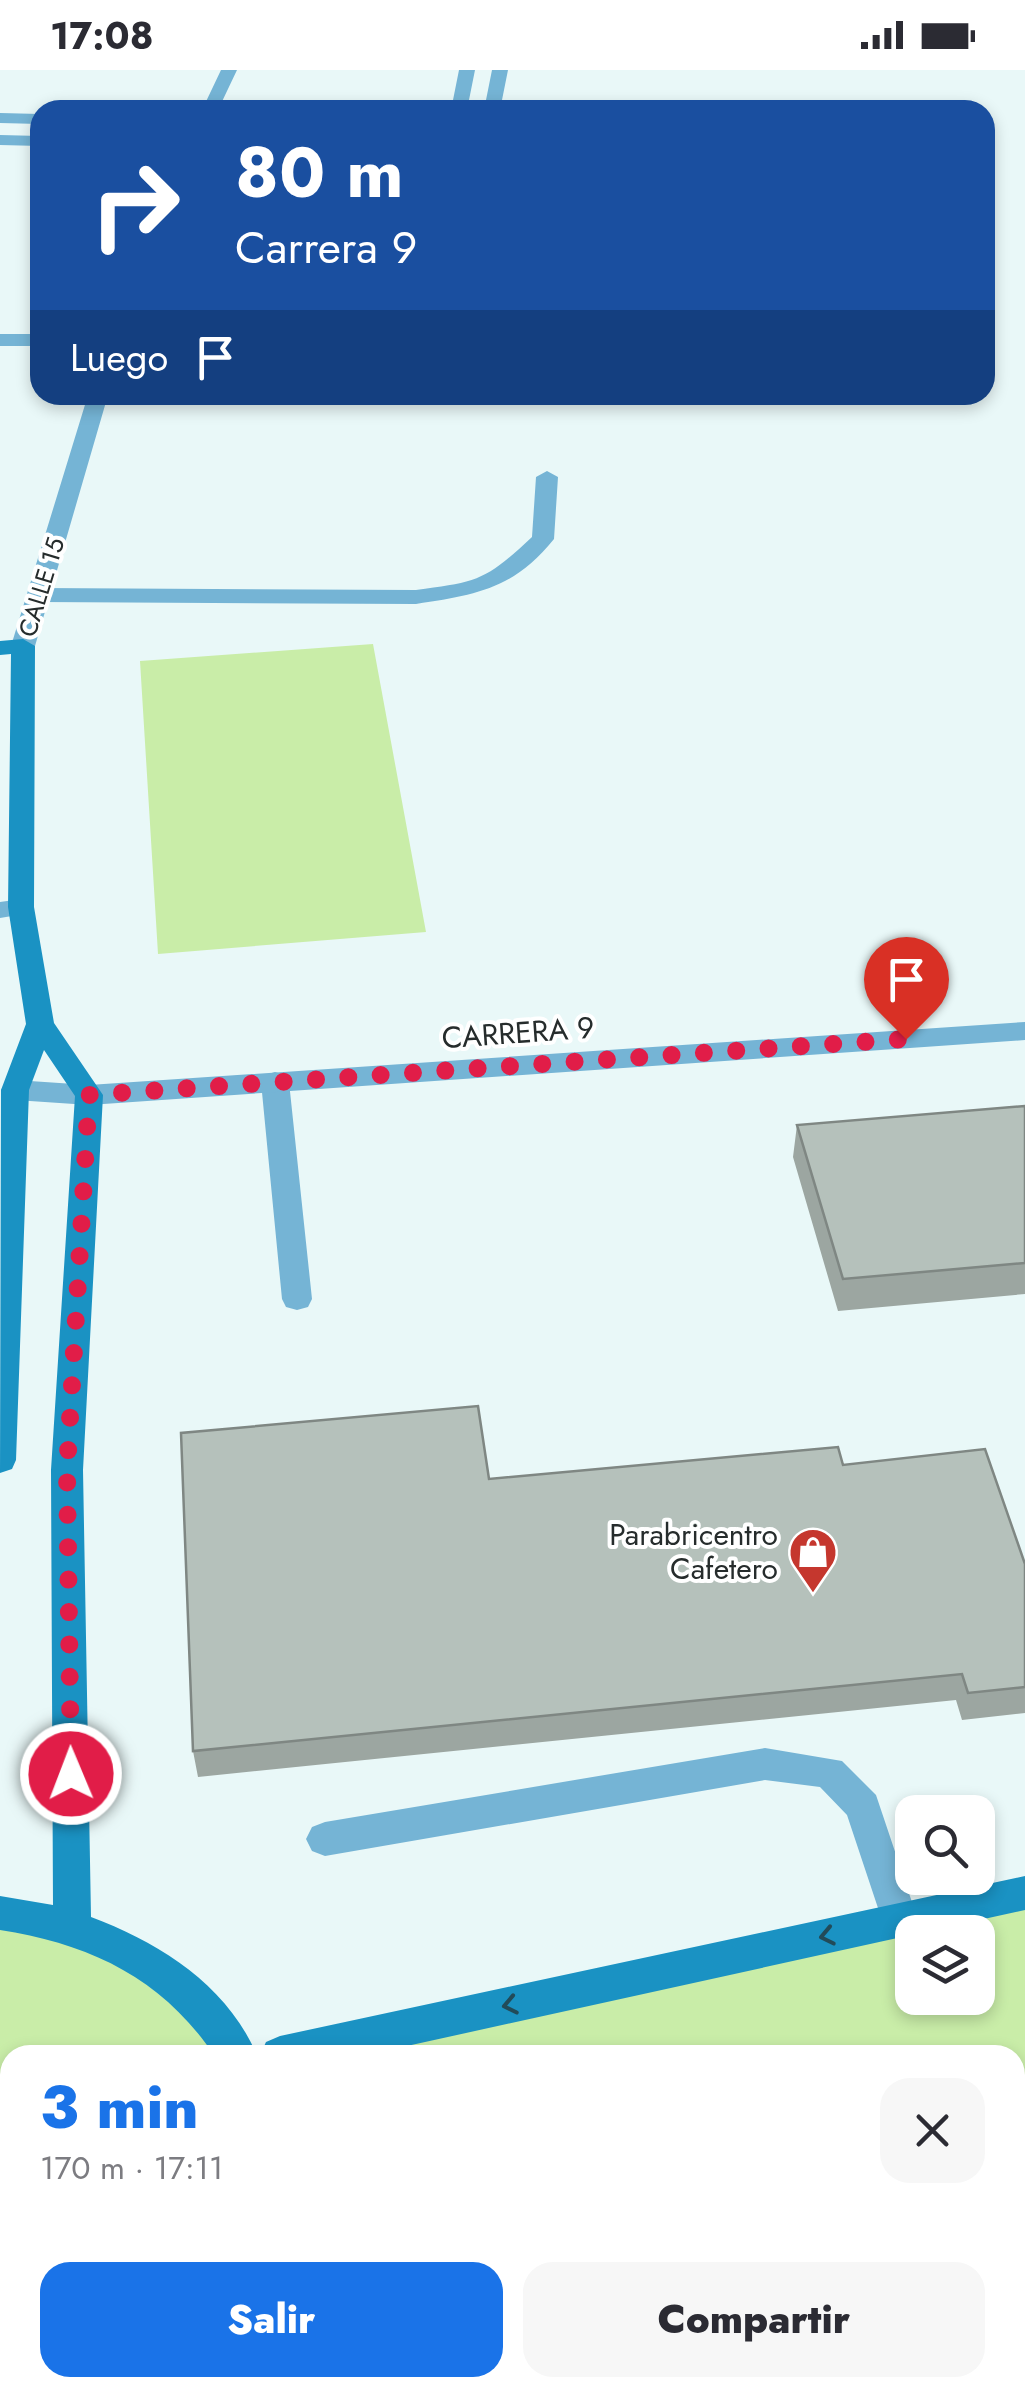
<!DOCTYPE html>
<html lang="es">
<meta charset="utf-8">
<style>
:root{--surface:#fff;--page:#f7f7f7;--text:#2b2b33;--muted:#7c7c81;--accent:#1a73e8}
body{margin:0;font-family:Jost,sans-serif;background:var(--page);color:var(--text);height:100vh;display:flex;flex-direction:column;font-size:38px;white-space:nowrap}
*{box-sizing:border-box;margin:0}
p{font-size:32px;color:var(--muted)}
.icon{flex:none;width:55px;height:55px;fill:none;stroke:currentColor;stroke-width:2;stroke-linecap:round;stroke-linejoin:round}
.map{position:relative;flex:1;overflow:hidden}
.panel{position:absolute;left:0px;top:1975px;width:1025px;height:352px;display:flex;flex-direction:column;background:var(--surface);border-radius:30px 30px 0 0;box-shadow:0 5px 15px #0003}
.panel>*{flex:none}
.hud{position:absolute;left:30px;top:30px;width:965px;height:305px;border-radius:30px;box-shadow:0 5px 15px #0003;background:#1a4fa0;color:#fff;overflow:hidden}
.buttons{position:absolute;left:895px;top:1725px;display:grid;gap:20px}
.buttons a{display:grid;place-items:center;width:100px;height:100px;border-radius:20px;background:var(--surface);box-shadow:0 5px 15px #0003;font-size:50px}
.pin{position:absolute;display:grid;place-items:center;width:85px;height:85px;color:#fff;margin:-102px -42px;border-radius:50% 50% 50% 0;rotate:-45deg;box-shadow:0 0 10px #0007}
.pin .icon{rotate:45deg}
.me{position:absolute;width:110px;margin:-55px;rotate:359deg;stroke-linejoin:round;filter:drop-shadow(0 0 8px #0008)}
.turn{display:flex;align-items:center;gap:35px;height:210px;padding:0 40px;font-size:45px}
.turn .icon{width:130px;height:130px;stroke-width:2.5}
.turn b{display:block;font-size:70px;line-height:85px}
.then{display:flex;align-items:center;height:95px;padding:0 40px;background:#0003;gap:20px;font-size:38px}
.round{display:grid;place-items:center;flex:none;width:105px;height:105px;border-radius:30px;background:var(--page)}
.headline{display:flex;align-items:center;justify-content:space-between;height:170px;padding:0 40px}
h1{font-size:60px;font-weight:800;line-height:75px;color:var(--accent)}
.action{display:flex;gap:20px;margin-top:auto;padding:20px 40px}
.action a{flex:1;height:115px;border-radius:30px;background:var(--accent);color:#fff;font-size:40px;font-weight:800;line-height:115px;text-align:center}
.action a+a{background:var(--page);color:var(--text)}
.status{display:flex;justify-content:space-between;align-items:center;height:70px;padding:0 50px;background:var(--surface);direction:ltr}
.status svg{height:28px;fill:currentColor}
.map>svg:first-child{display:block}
.green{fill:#c9eda8;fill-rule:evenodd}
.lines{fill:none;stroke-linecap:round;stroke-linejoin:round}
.lane{fill:#75b4d5;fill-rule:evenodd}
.street{fill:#75b4d5;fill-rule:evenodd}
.secondary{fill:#1a92c3;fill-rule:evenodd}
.wall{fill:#9ca6a1}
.building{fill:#b5c1bb;stroke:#7f8783;stroke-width:2.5}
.oneway{stroke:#224b59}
.route{stroke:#e11d48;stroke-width:18;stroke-dasharray:0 32.4}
.labels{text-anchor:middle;stroke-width:8;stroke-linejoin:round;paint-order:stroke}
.far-street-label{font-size:25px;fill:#262c2c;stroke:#fff}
.street-label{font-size:30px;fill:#262c2c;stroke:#fff}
.poi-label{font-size:30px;fill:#262c2c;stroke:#fff;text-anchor:end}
</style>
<div class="status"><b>17:08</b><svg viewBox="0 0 49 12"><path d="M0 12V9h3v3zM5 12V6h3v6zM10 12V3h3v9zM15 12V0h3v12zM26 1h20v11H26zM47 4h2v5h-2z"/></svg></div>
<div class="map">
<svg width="1025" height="2326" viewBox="0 0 1025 2326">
<rect width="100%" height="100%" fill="#e9f8f8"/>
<path class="green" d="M373,574L426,862L158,884L140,591Z
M1025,1823V2217L1015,2220V1985H280ZM912,1862H978V1928H912Z
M0,1843L72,1856L237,1985H10V2318H687L663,2326H0Z"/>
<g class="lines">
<path class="lane" d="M459,0H475L467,40H451Z
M492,0H508L500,40H484Z
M0,43L40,44V54L0,53Z
M0,65L40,66V76L0,75Z
M0,264H40V276H0Z
M547,401L558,407L554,469C514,519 476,525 416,534L40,532L29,525L40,518L416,520C479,512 486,510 532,467L536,407Z
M21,829L30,831L34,837L30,843L0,848V832Z
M275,1002L285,1005L289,1012L312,1229L308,1237L297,1240L286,1237L282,1229L261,1012L265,1005Z
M765,1678L842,1691L876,1725L918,1850L912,1862L899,1867L886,1862L847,1745L820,1717L765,1710L325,1786L312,1781L306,1769L312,1757L325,1752Z"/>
<path class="street" d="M221,0H237L218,40H202Z
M88,325H108L35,576L23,583L15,581L11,576Z
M1025,952V970L89,1035L15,1030L5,1027L1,1020L5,1013L15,1010L89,1015Z"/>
<path class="secondary" d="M23,569L35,576L34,837L54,953L103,1025L83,1400L91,1847C160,1873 226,1914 257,1985H214C162,1908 90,1874 0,1860V1826L53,1835L51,1400L75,1026L44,980L29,1020L16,1390L12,1399L0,1403L1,1020L26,954L8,837L11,584L0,585V571Z
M1025,1806V1840L366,1985H260L266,1972L280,1966Z
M1025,2196V2238L1015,2241V2199Z
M231,2318H275L272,2326H227Z
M645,2318H709L706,2326H641Z"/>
</g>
<path class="wall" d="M1025,1036V1224L838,1241L793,1087L797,1055Z
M843,1395L1025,1494V1643L962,1650L956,1630L198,1707L193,1681L489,1409Z"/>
<path class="building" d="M1025,1036V1193L843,1209L797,1055Z
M478,1336L489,1409L838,1377L843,1395L985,1379L1025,1494V1617L968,1623L962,1604L193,1681L181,1363Z
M894,2318H954L958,2326H871Z"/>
<defs><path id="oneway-chevron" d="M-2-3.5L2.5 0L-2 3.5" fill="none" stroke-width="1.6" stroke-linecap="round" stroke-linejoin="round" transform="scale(2.5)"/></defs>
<g class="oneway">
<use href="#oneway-chevron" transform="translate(827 1866) rotate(168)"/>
<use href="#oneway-chevron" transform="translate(510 1935) rotate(168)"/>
</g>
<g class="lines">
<path class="route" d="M71,1704L67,1400L89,1025L906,969"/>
</g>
<defs>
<g id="shop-pin" transform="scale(2.5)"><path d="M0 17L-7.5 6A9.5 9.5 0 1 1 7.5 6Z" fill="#c5372e" stroke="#fff"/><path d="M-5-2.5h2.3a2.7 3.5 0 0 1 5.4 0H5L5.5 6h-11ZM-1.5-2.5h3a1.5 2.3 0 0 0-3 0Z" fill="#fff"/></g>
</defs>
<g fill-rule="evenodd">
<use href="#shop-pin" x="813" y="1482"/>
</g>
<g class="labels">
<g class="far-street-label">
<text transform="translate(41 517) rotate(-73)" y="9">CALLE 15</text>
</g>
<g class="street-label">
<text transform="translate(518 963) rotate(-4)" y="10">CARRERA 9</text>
</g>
<g class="poi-label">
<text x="778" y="1475">Parabricentro<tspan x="778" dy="34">Cafetero</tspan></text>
</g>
</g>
</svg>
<div class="buttons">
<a><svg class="icon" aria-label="search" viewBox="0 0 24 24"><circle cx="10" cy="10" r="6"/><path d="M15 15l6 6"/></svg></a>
<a><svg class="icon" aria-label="layers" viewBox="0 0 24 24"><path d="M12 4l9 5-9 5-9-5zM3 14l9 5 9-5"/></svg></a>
</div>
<div class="pin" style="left:906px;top:969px;background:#d93025"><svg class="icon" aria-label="arrive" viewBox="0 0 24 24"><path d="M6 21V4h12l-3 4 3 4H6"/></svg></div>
<svg class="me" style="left:71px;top:1704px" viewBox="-20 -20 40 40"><circle r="17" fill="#e11d48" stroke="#fff" stroke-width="3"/><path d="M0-11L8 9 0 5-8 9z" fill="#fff"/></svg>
<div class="hud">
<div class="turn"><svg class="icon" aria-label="right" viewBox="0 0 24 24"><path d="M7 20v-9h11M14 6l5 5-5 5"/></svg><div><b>80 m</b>Carrera 9</div></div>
<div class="then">Luego<svg class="icon" aria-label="arrive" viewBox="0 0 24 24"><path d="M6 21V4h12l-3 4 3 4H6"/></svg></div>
</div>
<section class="panel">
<div class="headline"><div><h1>3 min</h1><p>170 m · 17:11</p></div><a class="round"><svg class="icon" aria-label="close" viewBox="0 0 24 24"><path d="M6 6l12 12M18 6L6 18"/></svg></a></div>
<div class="action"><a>Salir</a><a>Compartir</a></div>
</section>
</div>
